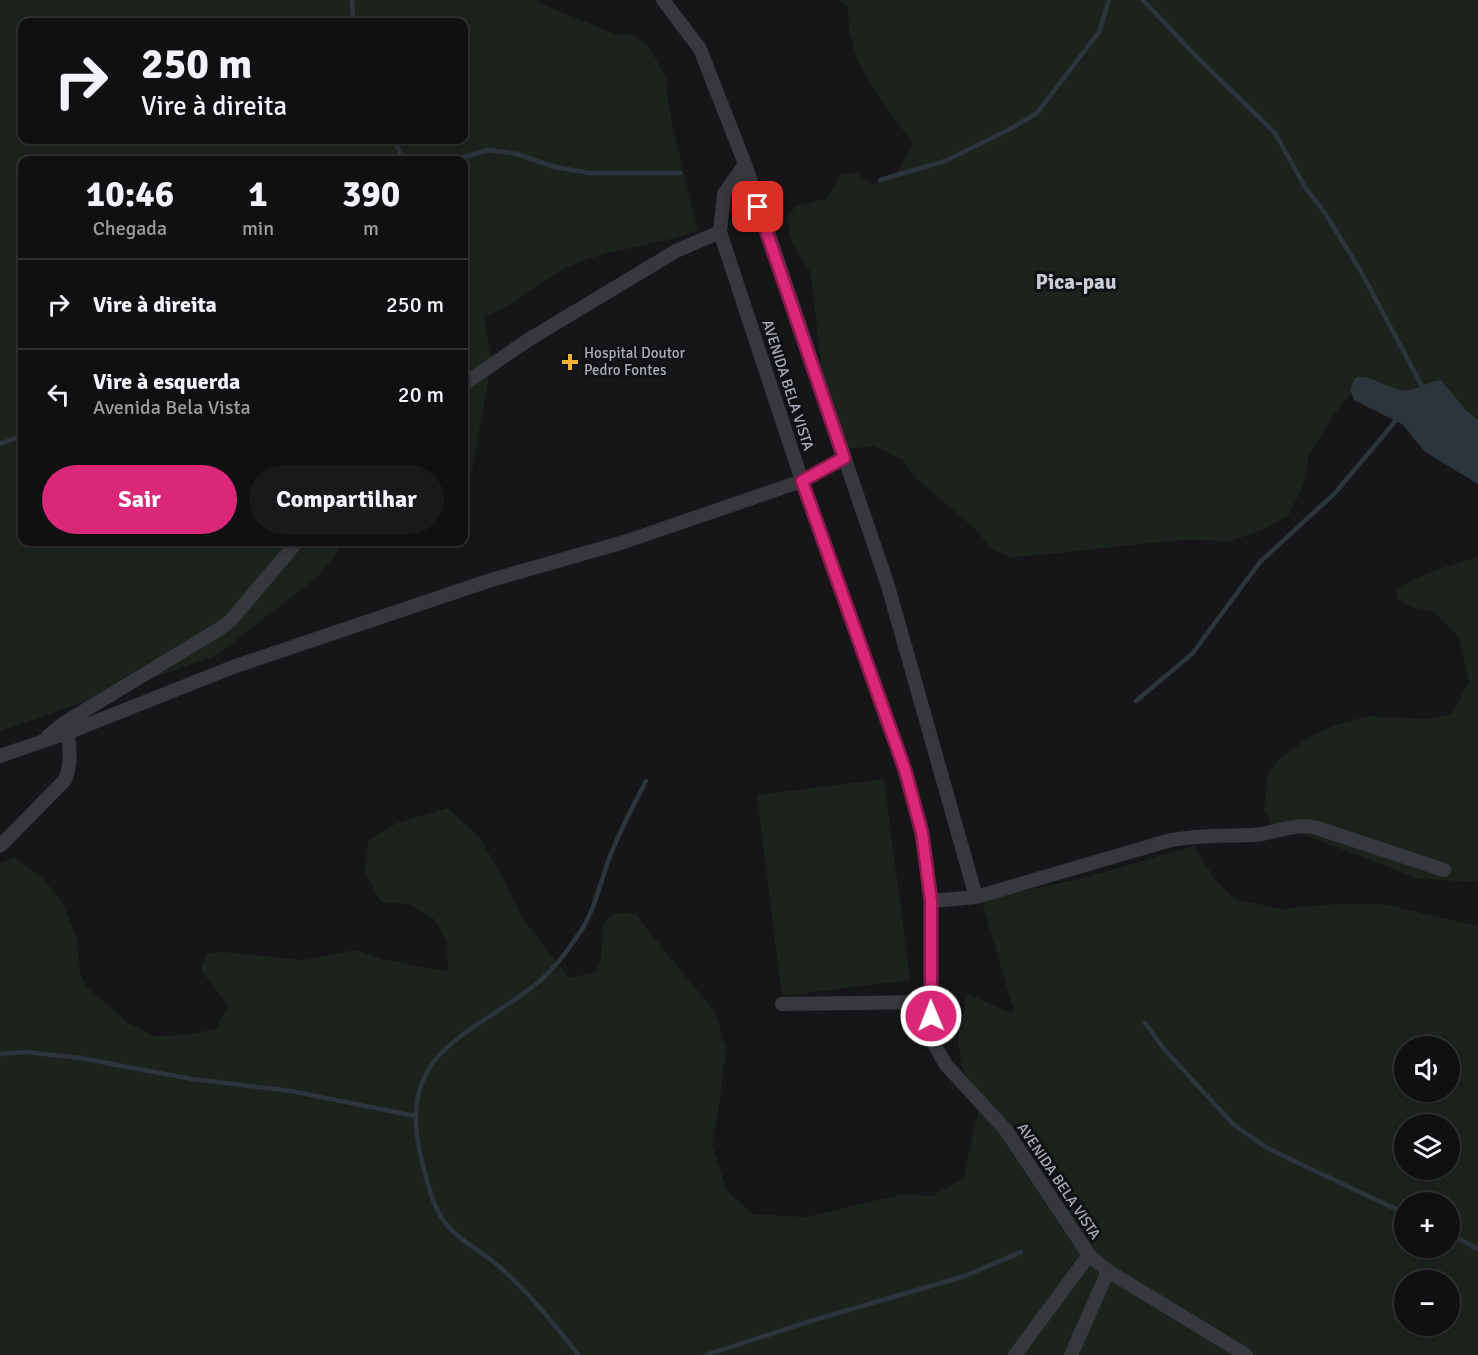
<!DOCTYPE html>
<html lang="pt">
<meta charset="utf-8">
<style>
:root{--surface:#101012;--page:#19191b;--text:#f1f3f6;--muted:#9c9d9f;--line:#303032;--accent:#db2777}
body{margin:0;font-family:Signika,sans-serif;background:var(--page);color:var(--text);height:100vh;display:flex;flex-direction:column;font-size:22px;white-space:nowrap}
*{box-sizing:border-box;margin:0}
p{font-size:20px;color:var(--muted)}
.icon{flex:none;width:33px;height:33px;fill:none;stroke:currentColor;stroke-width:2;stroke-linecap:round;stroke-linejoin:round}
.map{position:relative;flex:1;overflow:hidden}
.sheet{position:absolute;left:18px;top:156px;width:450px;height:390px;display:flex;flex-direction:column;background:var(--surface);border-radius:12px;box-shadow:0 3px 9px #0003,0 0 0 2px var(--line)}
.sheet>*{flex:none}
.banner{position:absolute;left:18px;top:18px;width:450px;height:126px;border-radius:12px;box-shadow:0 3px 9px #0003,0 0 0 2px var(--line);background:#101012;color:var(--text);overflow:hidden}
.fabs{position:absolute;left:1394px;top:1036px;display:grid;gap:12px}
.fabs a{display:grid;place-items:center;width:66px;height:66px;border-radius:50%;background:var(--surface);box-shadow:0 3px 9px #0003,0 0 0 2px var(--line);font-size:30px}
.pin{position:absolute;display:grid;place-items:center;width:51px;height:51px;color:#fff;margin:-26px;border-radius:12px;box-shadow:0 3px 9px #0006}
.me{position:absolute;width:66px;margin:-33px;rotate:359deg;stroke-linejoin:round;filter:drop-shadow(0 0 4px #0008)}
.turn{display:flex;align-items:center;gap:21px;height:126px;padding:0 24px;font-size:27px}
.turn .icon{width:78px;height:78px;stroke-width:2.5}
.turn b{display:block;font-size:42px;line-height:51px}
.eta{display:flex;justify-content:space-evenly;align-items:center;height:102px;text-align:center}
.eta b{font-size:36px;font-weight:700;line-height:42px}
.cta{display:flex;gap:12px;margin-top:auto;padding:12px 24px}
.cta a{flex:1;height:69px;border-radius:36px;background:var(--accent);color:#fff;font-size:24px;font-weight:700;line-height:69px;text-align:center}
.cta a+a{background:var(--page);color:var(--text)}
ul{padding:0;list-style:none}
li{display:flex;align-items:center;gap:18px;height:90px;padding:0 24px;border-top:2px solid var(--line)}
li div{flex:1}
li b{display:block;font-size:22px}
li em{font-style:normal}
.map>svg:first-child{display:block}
.green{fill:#1c231d;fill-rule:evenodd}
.water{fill:#2c353c}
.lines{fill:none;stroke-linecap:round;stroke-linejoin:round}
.stream{stroke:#2c353c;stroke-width:4.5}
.minor{stroke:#37383d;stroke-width:14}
.route-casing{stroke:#8e194d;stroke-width:15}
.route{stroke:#db2777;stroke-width:10}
.poi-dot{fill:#f2b134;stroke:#111113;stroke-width:2}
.labels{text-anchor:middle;stroke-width:6;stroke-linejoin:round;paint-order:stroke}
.poi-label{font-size:15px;fill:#a8adb8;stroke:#111113;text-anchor:start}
.street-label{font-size:15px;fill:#a8adb8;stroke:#111113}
.district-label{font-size:21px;font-weight:bold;fill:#c9ccd4;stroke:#111113}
</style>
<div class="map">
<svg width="1478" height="1355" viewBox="0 0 1478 1355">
<rect width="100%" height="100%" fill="#161618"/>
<path class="green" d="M0,0H536L542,4L617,35L631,34L649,46L666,79L669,108L674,133L698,230C657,247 611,247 570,266C540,280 514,308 483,316L492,358L472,471L464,480V160H22V542H342L334,557L317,577L217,655L0,731ZM22,22H464V140H22Z
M839,0H1478V420L1465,409L1441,380C1430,382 1415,390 1408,390C1396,391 1381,382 1370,377L1350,390V394L1333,416L1309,456L1303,486L1288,516L1264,529L1231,541L1186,540L1158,542L1031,556L1011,557L993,549L973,527L915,477L903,460L875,446L846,449L821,365L811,273L793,245L786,218L795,207L827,198L841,174L856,173L873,185L898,172L913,143L881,101L857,59L849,32L848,6Z
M1478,557V881L1470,882L1416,878L1303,834L1271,824L1264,809L1268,773L1281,757L1313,735L1336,725L1369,716L1425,719L1452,714L1469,682L1458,636L1434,612L1411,607L1397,599L1396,590C1419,573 1450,566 1478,557Z
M884,779L910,980L782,996L757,795Z
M448,808L480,838L507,886L521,916L569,978L596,972L601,960L603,925L613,914L636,913L645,927L715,1012L726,1048L719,1105L712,1145L727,1191L753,1214L806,1217L903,1194L932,1196L963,1179L980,1103L962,1069L958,1039L967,994L1009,1012L1014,1011L981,899L1076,880L1194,846L1216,881L1234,899L1281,909L1338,904H1382L1478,926V1355H0V863L15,858L42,878L62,901L77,940L80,972L86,986L127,1022L154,1036L186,1035L216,1029L228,1005L201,970L207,953L223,952L304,960L355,950L382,959L448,972L447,941L434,919L409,904L381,902L364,871L369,840L397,823ZM1404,1047H1449V1092H1404ZM1404,1125H1449V1170H1404ZM1404,1203H1449V1248H1404ZM1404,1281H1449V1326H1404Z"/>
<path class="water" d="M1357,377C1376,375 1390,392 1408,390C1419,389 1429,381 1441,380L1465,409L1478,420V484L1425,452L1402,424L1354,400L1350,390L1354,380Z"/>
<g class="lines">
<path class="stream" d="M352,0L353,22
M1143,0L1196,56L1275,133L1305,187L1325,213L1359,268L1423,388
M394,140L404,160
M455,160L488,150L517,154L555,167L589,173H680
M880,180L945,161L1012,128L1037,113L1099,32L1109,0
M0,444L22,436
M1136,701L1192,654L1260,562L1335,493L1399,417
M1145,1023L1164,1049L1233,1124L1267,1148L1404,1213
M0,1054L26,1052L80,1058L192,1079L291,1091L415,1116
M1449,1233L1478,1249
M578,1355C554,1323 527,1290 496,1264C479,1249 457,1240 444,1221C430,1201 426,1176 420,1153C396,1047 477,1034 541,980C554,968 566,953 576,938C594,915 599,886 609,859C619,832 633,806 646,781
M706,1355L814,1320L965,1276L1021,1252"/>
<path class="minor" d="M663,0L700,49L745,164L888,586L976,897
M745,164L724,194L720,232L802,481L905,770L922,833L931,901V1002L932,1031L935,1046L946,1065L1005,1129L1089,1255L1108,1271L1246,1355
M464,384L528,340L676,251L720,232
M48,736L64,723L221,628L231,620L297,542
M0,756L67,733L233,667L491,580L624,542L802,481L844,457
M0,846L65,780C72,765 70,740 65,725
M931,901L976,897L1171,840C1199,835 1224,836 1252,835C1274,834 1294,822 1317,828L1444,870
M782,1004L931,1002
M1015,1355L1089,1255
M1071,1355L1108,1271"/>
</g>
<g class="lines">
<g class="route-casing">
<path id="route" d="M758,207L844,458L802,481L905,770L922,833L931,901V1016"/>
</g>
<use href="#route" class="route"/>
</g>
<path class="poi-dot" d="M567 353h6v6h6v6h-6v6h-6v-6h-6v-6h6z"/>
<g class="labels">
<g class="poi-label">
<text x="584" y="358">Hospital Doutor<tspan x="584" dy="17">Pedro Fontes</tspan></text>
</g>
<g class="street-label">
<text transform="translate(788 385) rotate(72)" y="5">AVENIDA BELA VISTA</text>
<text transform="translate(1059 1181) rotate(56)" y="5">AVENIDA BELA VISTA</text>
</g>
<g class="district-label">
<text x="1076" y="289">Pica-pau</text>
</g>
</g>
</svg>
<div class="fabs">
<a><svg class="icon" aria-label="sound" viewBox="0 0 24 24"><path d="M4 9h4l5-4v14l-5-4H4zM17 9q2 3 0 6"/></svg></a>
<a><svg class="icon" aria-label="layers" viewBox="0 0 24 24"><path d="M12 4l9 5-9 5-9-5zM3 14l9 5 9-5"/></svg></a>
<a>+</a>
<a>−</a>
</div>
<div class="pin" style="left:758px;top:207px;background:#d93025"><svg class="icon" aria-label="arrive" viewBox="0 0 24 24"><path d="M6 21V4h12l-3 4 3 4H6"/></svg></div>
<svg class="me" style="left:931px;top:1016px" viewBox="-20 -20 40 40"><circle r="17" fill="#db2777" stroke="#fff" stroke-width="3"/><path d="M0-11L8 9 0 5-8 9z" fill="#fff"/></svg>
<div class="banner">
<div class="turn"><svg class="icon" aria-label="right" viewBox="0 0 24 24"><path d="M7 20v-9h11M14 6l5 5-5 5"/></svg><div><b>250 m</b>Vire à direita</div></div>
</div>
<section class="sheet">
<div class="eta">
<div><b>10:46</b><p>Chegada</p></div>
<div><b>1</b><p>min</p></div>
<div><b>390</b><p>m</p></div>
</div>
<ul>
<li><svg class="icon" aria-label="right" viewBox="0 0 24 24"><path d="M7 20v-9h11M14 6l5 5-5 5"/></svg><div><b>Vire à direita</b></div><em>250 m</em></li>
<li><svg class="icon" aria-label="left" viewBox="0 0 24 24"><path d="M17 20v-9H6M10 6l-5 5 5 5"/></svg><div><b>Vire à esquerda</b><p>Avenida Bela Vista</p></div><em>20 m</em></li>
</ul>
<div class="cta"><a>Sair</a><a>Compartilhar</a></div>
</section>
</div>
